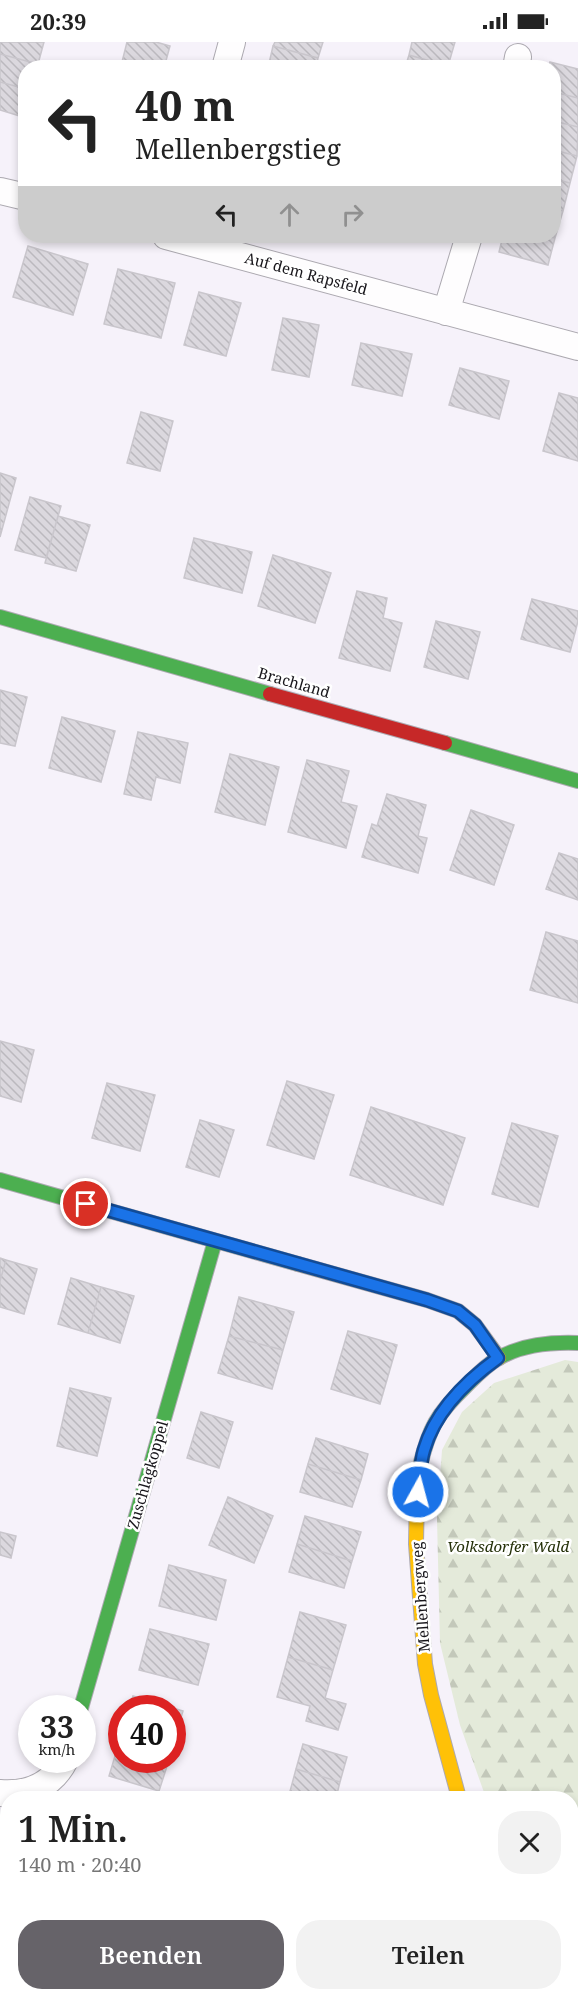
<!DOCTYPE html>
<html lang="de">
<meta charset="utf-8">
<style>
:root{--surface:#fff;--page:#f2f2f2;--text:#222;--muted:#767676;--accent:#666369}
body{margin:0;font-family:"Noto Serif",serif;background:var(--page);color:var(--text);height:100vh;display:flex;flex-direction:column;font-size:22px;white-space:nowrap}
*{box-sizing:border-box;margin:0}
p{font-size:20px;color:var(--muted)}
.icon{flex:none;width:33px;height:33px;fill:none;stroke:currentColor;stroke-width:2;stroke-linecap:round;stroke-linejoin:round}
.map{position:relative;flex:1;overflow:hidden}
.drawer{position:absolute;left:0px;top:1749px;width:579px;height:210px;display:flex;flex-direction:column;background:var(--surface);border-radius:24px 24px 0 0;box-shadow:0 3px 9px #0003}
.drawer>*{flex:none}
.hud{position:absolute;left:18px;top:18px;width:543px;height:183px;border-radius:24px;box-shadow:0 3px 9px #0003;background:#fff;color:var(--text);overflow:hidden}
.speed{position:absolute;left:18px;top:1653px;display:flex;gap:12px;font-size:30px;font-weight:700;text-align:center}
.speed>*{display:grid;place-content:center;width:78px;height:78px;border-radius:50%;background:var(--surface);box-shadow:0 3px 9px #0003;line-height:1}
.speed small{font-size:15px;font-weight:400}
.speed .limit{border:9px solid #d22;background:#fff;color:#111}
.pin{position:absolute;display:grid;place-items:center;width:51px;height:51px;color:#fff;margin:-26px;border:3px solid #fff;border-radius:50%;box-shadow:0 2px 6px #0007}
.me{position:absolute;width:66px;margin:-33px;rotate:7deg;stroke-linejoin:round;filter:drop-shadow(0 0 4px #0008)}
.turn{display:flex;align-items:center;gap:21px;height:126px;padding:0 18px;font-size:27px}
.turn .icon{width:78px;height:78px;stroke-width:2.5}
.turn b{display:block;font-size:42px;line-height:51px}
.lanes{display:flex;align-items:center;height:57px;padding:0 18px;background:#0003;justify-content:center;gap:30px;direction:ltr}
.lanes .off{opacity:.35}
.round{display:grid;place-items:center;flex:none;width:63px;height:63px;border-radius:24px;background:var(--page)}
.summary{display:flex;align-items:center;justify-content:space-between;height:102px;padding:0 18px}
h1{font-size:36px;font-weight:600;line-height:45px}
.cta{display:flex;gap:12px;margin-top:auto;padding:12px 18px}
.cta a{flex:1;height:69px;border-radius:24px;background:var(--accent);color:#fff;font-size:24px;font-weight:600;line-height:69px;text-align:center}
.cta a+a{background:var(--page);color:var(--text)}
.status{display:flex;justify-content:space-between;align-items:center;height:42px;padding:0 30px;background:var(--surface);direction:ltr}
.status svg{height:16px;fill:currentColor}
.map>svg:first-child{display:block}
.forest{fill:url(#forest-firs)}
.building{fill:url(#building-back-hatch);stroke:#c9c6cc;stroke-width:1.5}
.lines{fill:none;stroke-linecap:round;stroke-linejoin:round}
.lane-casing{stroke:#aca9b0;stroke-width:16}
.street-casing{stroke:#aca9b0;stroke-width:28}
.fast-casing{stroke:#aca9b0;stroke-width:16}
.slow-casing{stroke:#aca9b0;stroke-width:16}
.jam-casing{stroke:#aca9b0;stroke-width:16}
.lane{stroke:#fefdfe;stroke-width:14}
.street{stroke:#fefdfe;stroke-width:26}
.fast{stroke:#4caf50;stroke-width:14}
.slow{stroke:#ffc107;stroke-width:14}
.jam{stroke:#c62828;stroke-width:14}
.route-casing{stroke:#114b97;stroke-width:15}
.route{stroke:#1a73e8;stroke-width:10}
.labels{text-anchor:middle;stroke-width:5;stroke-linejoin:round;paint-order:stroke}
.street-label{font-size:15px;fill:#18161b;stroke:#fff}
.park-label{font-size:15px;font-style:italic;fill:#243008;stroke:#fff}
</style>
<div class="status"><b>20:39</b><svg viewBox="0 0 49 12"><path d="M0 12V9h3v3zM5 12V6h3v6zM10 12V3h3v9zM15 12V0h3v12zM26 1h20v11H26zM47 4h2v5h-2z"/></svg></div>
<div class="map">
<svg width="578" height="1959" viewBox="0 0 578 1959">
<defs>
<pattern id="forest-firs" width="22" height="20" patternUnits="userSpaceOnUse" patternTransform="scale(1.5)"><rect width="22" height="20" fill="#e4eada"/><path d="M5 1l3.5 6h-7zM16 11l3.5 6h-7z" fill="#c3c8ba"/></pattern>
<pattern id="building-back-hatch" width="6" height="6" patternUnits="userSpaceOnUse" patternTransform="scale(1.5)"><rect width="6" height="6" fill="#dbd8de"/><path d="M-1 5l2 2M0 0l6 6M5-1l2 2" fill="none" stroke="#bbb9be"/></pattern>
</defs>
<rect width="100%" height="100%" fill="#f6f2fa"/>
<path class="forest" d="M565,1318L578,1320V1959H557L554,1952H572V1756H486L460,1683L440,1601L437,1477L442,1408L462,1370L494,1341Z"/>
<path class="building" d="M0,0H44L38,22L0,12Z
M127,0H156L170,4L164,26H143L122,20Z
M275,0H323L318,16L273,4Z
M412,0H455L448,24L409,13Z
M273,4L318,16L316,26H268Z
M0,12L38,22L37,26H26V47L0,40Z
M409,13L448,24V26H405Z
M122,20L143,26H120Z
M550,20L578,27V56L554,50V26H548Z
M0,40L26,47V66L23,75L0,68Z
M554,50L578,56V85L554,79Z
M554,79L578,85L577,114L554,108Z
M554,108L577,114L570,141L554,137Z
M554,137L570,141L563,169L554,166Z
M554,166L563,169L555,196L547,194H554Z
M503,194H547L555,196L548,223L499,210Z
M28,204L88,222L73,273L13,255Z
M118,227L175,241L161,296L104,282Z
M199,250L241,261L226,314L184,303Z
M283,276L319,283L309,335L272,328Z
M361,301L412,312L402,354L352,343Z
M460,326L509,339L499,377L449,363Z
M559,351L578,356V419L543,409Z
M141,370L173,379L160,429L127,421Z
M0,431L16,436L0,495Z
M30,455L61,464L46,516L15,508Z
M58,474L90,483L76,529L45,521Z
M194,496L252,510L242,551L184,536Z
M273,513L331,531L315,581L258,564Z
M357,549L387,556L383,576L402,581L390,629L339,616Z
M532,557L578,569V579L570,610L521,597Z
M436,579L480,590L468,637L424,625Z
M0,648L27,655L15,704L0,701Z
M62,675L115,689L101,740L49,726Z
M138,690L188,701L180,741L156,735L151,758L124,752Z
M230,712L279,725L265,783L215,770Z
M307,718L349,729L341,760L357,764L346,806L288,790Z
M387,752L426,763L418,794L427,796L418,831L362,815L372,782L377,784Z
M471,768L514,783L494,843L450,828Z
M559,811L578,817V858L546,847Z
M546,890L578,899V961L530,948Z
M0,999L34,1008L21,1060L0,1054Z
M287,1039L334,1053L314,1117L267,1103Z
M107,1041L155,1053L140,1109L92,1096Z
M371,1065L465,1096L443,1163L350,1133Z
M200,1078L234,1088L219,1135L186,1125Z
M512,1081L558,1094L538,1165L492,1152Z
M0,1216L6,1218L0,1239Z
M6,1218L37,1227L24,1272L0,1265V1239Z
M71,1236L101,1245L88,1291L58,1282Z
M101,1245L134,1254L120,1301L88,1291Z
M239,1255L294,1270L283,1308L229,1294Z
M348,1289L397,1303L380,1362L331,1347Z
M229,1294L283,1308L272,1347L218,1331Z
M70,1346L111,1356L97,1414L57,1404Z
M201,1370L233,1380L219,1426L187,1416Z
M316,1396L368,1412L361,1438L308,1422Z
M308,1422L361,1438L352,1465L300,1450Z
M228,1455L273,1474L254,1521L209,1503Z
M305,1474L361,1490L352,1519L297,1502Z
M0,1490L16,1494L11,1516L0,1513Z
M297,1502L352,1519L344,1546L289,1530Z
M169,1523L226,1538L216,1578L159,1564Z
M300,1570L346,1583L333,1628L288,1615Z
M150,1587L209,1602L198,1643L139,1628Z
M288,1615L333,1628L325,1656L346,1662L338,1688L306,1679L310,1664L277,1655Z
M133,1654L183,1669L172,1705V1666H129Z
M121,1694L122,1718H169L159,1749L109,1734Z
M303,1702L347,1715L340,1740L296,1727Z
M296,1727L340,1740L336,1756H300L289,1753Z
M0,1808L8,1810V1859L0,1857Z
M38,1952H88L86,1959H36Z"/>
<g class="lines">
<g class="lane-casing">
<path id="lane" d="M26,1959L28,1952"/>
</g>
<g class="street-casing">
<path id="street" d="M225,26L232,0
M516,26L518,15
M0,149L26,155
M166,194L578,305
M446,270L469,194
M0,1751C28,1753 52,1744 65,1718
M532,1952L535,1959"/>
</g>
<g class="fast-casing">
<path id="fast" d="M0,575L270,652
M445,701L578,739
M0,1138L298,1222
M420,1424C429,1386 437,1372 465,1345C475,1335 485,1324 497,1317C520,1303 551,1300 578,1301
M81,1666L215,1199"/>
</g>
<g class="slow-casing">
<path id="slow" d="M298,1222L427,1258L458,1269L475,1283L499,1316
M420,1424L417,1449L416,1502L425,1622L431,1653L459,1756"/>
</g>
<g class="jam-casing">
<path id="jam" d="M270,652L445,701"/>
</g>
<use href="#lane" class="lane"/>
<use href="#street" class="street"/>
<use href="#fast" class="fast"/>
<use href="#slow" class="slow"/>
<use href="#jam" class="jam"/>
</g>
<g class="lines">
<g class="route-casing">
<path id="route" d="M86,1162L427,1258L458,1269L475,1283L498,1316C466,1339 435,1370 424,1408C420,1421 420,1436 418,1450"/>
</g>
<use href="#route" class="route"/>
</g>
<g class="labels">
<g class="street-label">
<text transform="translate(306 232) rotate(15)" y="5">Auf dem Rapsfeld</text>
<text transform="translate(294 641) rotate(16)" y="5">Brachland</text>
<text transform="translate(148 1433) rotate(-74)" y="5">Zuschlagkoppel</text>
<text transform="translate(421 1555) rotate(-94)" y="5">Mellenbergweg</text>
</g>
<g class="park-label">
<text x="508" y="1510">Volksdorfer Wald</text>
</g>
</g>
</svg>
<div class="speed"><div>33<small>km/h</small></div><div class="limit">40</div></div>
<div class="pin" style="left:86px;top:1162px;background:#d93025"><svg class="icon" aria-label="arrive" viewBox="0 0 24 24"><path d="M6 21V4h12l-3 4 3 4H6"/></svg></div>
<svg class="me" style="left:418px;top:1450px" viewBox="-20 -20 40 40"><circle r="17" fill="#1a73e8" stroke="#fff" stroke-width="3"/><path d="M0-11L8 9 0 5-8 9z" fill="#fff"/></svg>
<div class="hud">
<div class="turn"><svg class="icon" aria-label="left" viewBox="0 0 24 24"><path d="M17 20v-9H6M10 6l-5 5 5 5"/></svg><div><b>40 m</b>Mellenbergstieg</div></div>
<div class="lanes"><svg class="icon" aria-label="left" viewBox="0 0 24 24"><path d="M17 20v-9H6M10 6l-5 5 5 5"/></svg><svg class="icon off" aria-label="ahead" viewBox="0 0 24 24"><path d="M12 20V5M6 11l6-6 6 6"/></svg><svg class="icon off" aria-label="right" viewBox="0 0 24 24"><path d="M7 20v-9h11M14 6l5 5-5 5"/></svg></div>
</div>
<section class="drawer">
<div class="summary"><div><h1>1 Min.</h1><p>140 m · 20:40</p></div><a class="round"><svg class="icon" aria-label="close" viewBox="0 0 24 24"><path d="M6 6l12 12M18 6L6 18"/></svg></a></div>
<div class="cta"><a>Beenden</a><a>Teilen</a></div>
</section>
</div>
